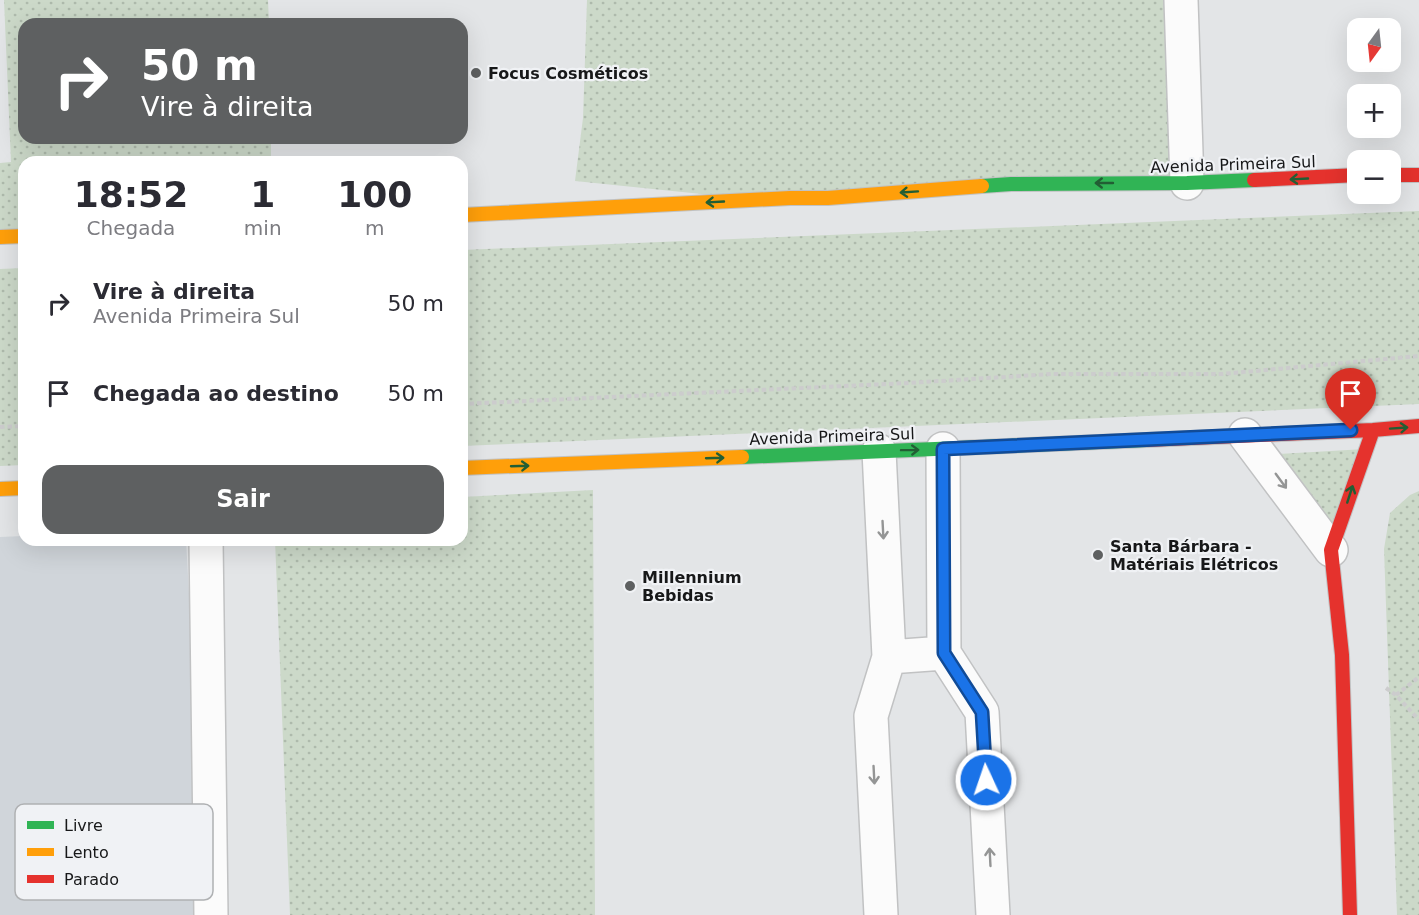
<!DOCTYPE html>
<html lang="pt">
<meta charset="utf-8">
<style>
:root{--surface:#fff;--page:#f7f7f7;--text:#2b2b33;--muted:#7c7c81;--accent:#5e6061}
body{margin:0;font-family:"DejaVu Sans",sans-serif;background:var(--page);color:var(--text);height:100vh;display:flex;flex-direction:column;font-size:22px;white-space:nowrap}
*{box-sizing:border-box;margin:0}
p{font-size:20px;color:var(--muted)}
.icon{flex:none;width:33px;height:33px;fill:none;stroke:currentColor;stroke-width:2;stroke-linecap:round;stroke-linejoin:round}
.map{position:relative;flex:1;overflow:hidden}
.sheet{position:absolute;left:18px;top:156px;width:450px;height:390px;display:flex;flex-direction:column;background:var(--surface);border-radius:18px;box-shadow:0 6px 24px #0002}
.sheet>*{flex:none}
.hud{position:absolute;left:18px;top:18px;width:450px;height:126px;border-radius:18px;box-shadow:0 6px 24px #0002;background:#5e6061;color:#fff;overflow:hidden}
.needle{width:39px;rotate:195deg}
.buttons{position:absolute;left:1347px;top:18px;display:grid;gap:12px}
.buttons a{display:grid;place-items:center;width:54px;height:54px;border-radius:12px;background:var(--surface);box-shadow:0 6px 24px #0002;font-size:30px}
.pin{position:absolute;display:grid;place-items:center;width:51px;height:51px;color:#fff;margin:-62px -26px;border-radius:50% 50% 50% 0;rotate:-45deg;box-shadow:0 0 6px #0007}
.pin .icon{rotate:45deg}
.me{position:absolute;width:66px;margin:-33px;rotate:357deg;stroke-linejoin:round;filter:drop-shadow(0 0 4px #0008)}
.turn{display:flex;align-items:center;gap:21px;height:126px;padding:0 24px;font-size:27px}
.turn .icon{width:78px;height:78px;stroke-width:2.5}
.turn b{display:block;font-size:42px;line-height:51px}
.eta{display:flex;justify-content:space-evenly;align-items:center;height:102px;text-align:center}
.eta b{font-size:36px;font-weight:700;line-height:42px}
.action{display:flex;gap:12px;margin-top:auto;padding:12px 24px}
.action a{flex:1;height:69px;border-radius:18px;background:var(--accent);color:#fff;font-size:24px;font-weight:700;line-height:69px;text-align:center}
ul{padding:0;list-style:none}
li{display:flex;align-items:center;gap:18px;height:90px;padding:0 24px}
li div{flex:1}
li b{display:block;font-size:22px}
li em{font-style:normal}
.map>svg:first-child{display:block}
.built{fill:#d0d5da}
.grass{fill:url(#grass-dots)}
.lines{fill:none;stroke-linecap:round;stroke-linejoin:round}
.street-casing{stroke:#c1c2c3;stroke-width:36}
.fast-casing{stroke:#c1c2c3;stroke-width:16}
.slow-casing{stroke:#c1c2c3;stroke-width:16}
.jam-casing{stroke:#c1c2c3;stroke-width:16}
.path{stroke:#cccccd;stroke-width:4;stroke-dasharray:4.5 3;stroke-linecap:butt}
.street{stroke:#fbfbfb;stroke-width:33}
.fast{stroke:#30b455;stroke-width:14}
.slow{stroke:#ff9f0a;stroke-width:14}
.jam{stroke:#e5322d;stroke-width:14}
.oneway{stroke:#225e34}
.oneway2{stroke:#949595}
.route-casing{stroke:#114b97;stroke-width:15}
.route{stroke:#1a73e8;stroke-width:10}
.poi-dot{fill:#5e6061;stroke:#f0f2f5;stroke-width:2}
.labels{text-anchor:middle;stroke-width:4.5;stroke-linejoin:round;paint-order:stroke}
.poi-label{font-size:16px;font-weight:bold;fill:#171819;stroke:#f0f2f5;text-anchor:start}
.street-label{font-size:16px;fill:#171819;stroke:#f0f2f5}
.key{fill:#f0f2f5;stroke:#afb1b3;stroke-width:1.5}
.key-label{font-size:16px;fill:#171819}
</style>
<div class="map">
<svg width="1419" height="915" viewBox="0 0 1419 915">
<defs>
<pattern id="grass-dots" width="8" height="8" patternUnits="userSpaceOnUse" patternTransform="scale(1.5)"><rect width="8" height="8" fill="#ccd9c9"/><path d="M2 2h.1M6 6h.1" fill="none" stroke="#aebaac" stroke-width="1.8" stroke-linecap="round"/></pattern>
</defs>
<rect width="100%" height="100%" fill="#e3e5e7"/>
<path class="built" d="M24,536V540H186L207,915H0V537Z"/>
<path class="grass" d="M4,0H268L269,24H24V138H271V162H24V233L0,237V163L11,162Z
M587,0H1169L1174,152L1170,185L760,200L575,181L583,118Z
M1419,211V404L462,446V250Z
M24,268V465L0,466V269Z
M1365,449L1327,545L1261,455Z
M593,490L595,915H290L275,540H462V497Z
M1419,491V915H1397L1384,549L1390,513L1410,495Z"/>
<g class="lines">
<g class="street-casing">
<path id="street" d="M1181,0L1187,183
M1245,435L1331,550
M943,449L944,653L982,712L993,915
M879,451L889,657L871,716L881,915
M206,540L211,915
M889,657L944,653"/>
</g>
<g class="fast-casing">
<path id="fast" d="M982,186L1011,184L1187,183L1254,180
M742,457L1146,440"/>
</g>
<g class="slow-casing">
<path id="slow" d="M462,215L790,198H828L982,186
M0,237L24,236
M462,468L742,457
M0,489L24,488"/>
</g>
<g class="jam-casing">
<path id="jam" d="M1390,175H1419
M1254,180L1358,175
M1146,440L1373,430L1419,426
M1350,915L1342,655L1331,550L1373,430"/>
</g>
<path class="path" d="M462,404L908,383L1052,374H1222L1419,356
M0,427L24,426
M1386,688L1396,695L1419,720
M1396,695L1419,677"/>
<use href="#street" class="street"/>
<use href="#fast" class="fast"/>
<use href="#slow" class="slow"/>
<use href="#jam" class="jam"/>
</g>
<defs><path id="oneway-shaft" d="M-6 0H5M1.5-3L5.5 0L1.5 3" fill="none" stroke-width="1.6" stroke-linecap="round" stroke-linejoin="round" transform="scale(1.5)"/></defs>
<g class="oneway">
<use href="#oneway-shaft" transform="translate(1299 179) rotate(177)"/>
<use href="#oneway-shaft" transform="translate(1104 183) rotate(180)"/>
<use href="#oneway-shaft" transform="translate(909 192) rotate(176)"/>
<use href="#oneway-shaft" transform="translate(715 202) rotate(177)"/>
<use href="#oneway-shaft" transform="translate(1399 428) rotate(-4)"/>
<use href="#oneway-shaft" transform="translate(910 450) rotate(-1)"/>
<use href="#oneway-shaft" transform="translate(715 458) rotate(-2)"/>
<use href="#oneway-shaft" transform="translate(520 466) rotate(-2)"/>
<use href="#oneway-shaft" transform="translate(1350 494) rotate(-72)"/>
</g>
<g class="oneway2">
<use href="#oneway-shaft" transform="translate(1281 481) rotate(54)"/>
<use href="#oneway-shaft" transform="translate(883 530) rotate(87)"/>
<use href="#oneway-shaft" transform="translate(874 775) rotate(87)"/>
<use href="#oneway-shaft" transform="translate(990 857) rotate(-93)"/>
</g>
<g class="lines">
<g class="route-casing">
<path id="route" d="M986,780L982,712L944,653L943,449L1351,430"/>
</g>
<use href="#route" class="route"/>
</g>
<g class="poi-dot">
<circle cx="476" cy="73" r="6"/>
<circle cx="1098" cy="555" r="6"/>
<circle cx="630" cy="586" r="6"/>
</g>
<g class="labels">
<g class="poi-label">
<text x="488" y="79">Focus Cosméticos</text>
<text x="1110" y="552">Santa Bárbara -<tspan x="1110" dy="18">Matériais Elétricos</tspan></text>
<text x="642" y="583">Millennium<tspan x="642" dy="18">Bebidas</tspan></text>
</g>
<g class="street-label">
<text transform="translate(1233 164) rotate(-2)" y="6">Avenida Primeira Sul</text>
<text transform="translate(832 436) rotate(-2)" y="6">Avenida Primeira Sul</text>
</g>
</g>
<rect x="15" y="804" width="198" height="96" rx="9" class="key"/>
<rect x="27" y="821" width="27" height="8" fill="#30b455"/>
<rect x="27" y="848" width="27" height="8" fill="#ff9f0a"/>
<rect x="27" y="875" width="27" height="8" fill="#e5322d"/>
<g class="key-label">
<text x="64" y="831">Livre</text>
<text x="64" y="858">Lento</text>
<text x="64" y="885">Parado</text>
</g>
</svg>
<div class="buttons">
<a><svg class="needle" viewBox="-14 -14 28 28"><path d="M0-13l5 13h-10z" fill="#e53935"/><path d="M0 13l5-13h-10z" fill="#7c7c81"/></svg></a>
<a>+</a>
<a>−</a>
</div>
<div class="pin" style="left:1351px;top:430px;background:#d93025"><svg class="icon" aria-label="arrive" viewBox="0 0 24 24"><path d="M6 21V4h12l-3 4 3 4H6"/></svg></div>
<svg class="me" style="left:986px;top:780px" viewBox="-20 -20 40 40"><circle r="17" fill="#1a73e8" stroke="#fff" stroke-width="3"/><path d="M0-11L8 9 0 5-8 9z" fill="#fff"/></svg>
<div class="hud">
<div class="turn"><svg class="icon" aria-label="right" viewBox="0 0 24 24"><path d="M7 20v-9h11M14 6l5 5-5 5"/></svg><div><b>50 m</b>Vire à direita</div></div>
</div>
<section class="sheet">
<div class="eta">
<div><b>18:52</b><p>Chegada</p></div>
<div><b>1</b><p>min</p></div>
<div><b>100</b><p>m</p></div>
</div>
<ul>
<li><svg class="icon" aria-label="right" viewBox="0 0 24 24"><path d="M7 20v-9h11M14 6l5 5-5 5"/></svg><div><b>Vire à direita</b><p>Avenida Primeira Sul</p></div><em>50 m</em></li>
<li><svg class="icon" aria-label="arrive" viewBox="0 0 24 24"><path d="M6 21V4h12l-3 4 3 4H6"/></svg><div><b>Chegada ao destino</b></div><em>50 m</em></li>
</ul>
<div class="action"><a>Sair</a></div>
</section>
</div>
